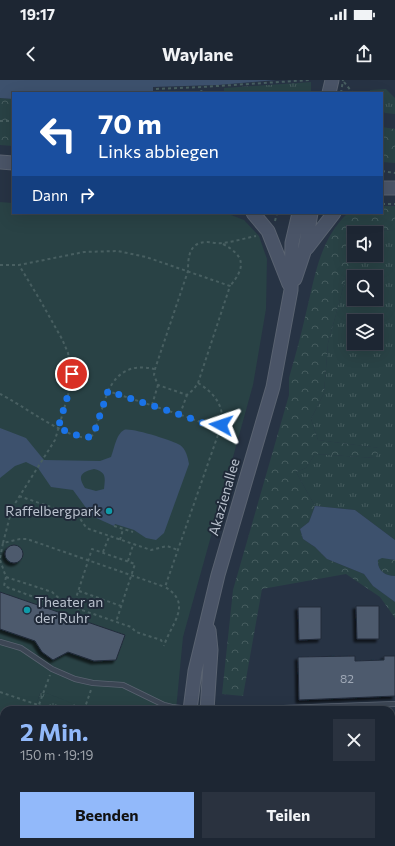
<!DOCTYPE html>
<html lang="de">
<meta charset="utf-8">
<style>
:root{--surface:#1d2633;--page:#2a323f;--text:#f1f3f6;--muted:#a0a5ac;--line:#3b434e;--accent:#92b9fa}
body{margin:0;font-family:Commissioner,sans-serif;background:var(--page);color:var(--text);height:100vh;display:flex;flex-direction:column;font-size:15px;white-space:nowrap}
*{box-sizing:border-box;margin:0}
p{font-size:13px;color:var(--muted)}
.icon{flex:none;width:22px;height:22px;fill:none;stroke:currentColor;stroke-width:2;stroke-linecap:round;stroke-linejoin:round}
.map{position:relative;flex:1;overflow:hidden}
.side{position:absolute;left:0px;top:626px;width:395px;height:140px;display:flex;flex-direction:column;background:var(--surface);border-radius:12px 12px 0 0;box-shadow:0 4px 16px #0002,0 0 0 1px var(--line)}
.side>*{flex:none}
.hud{position:absolute;left:12px;top:12px;width:371px;height:122px;border-radius:0px;box-shadow:0 4px 16px #0002,0 0 0 1px var(--line);background:#1a4fa0;color:#fff;overflow:hidden}
.buttons{position:absolute;left:347px;top:146px;display:grid;gap:8px}
.buttons a{display:grid;place-items:center;width:36px;height:36px;border-radius:0px;background:var(--surface);box-shadow:0 4px 16px #0002,0 0 0 1px var(--line);font-size:20px}
.pin{position:absolute;display:grid;place-items:center;width:34px;height:34px;color:#fff;margin:-17px;border:2px solid #fff;border-radius:50%;box-shadow:0 1px 4px #0007}
.me{position:absolute;width:44px;margin:-22px;rotate:275deg;stroke-linejoin:round;filter:drop-shadow(0 0 3px #0008)}
.turn{display:flex;align-items:center;gap:14px;height:84px;padding:0 20px;font-size:18px}
.turn .icon{width:52px;height:52px;stroke-width:2.5}
.turn b{display:block;font-size:28px;line-height:34px}
.then{display:flex;align-items:center;height:38px;padding:0 20px;background:#0003;gap:8px;font-size:15px}
.round{display:grid;place-items:center;flex:none;width:42px;height:42px;border-radius:0px;background:var(--page)}
.overview{display:flex;align-items:center;justify-content:space-between;height:68px;padding:0 20px}
h1{font-size:24px;font-weight:700;line-height:30px;color:var(--accent)}
.button{display:flex;gap:8px;margin-top:auto;padding:8px 20px}
.button a{flex:1;height:46px;border-radius:0px;background:var(--accent);color:#111;font-size:16px;font-weight:700;line-height:46px;text-align:center}
.button a+a{background:var(--page);color:var(--text)}
.status{display:flex;justify-content:space-between;align-items:center;height:28px;padding:0 20px;background:var(--surface);direction:ltr}
.status svg{height:11px;fill:currentColor}
header{display:flex;justify-content:space-between;align-items:center;height:52px;padding:0 20px;background:var(--surface);font-size:18px;font-weight:700}
.map>svg:first-child{display:block}
.grass{fill:url(#grass-tufts);fill-rule:evenodd}
.forest{fill:url(#forest-crowns)}
.green{fill:#294245}
.water{fill:#3d516d;fill-rule:evenodd}
.building{fill:#4e5a6d;stroke:#222c3b;filter:url(#shadow)}
.lines{fill:none;stroke-linecap:round;stroke-linejoin:round}
.lane-casing{stroke:#5a6371;stroke-width:6}
.street-casing{stroke:#5a6371;stroke-width:11}
.secondary-casing{stroke:#5a6371;stroke-width:15}
.path{stroke:#485f61;stroke-width:2;stroke-dasharray:3 3;stroke-linecap:butt}
.lane{stroke:#3c4654;stroke-width:4.5}
.street{stroke:#3c4654;stroke-width:9}
.secondary{stroke:#4a5467;stroke-width:13}
.path-bridge{stroke:#485f61;stroke-width:2;stroke-dasharray:3 3;stroke-linecap:butt}
.route{stroke:#1a73e8;stroke-width:7;stroke-dasharray:0 12.6}
.culture-dot{fill:#0f9aa8;stroke:#202a39;stroke-width:1.5}
.labels{text-anchor:middle;stroke-width:4;stroke-linejoin:round;paint-order:stroke}
.number-label{font-size:12px;fill:#9ea7b5}
.street-label{font-size:14px;fill:#b9c1cd;stroke:#202a39}
.poi-label{font-size:14px;fill:#b9c1cd;stroke:#202a39;text-anchor:end}
</style>
<div class="status"><b>19:17</b><svg viewBox="0 0 49 12"><path d="M0 12V9h3v3zM5 12V6h3v6zM10 12V3h3v9zM15 12V0h3v12zM26 1h20v11H26zM47 4h2v5h-2z"/></svg></div>
<header><svg class="icon" aria-label="back" viewBox="0 0 24 24"><path d="M15 5l-7 7 7 7"/></svg>Waylane<svg class="icon" aria-label="share" viewBox="0 0 24 24"><path d="M12 15V3M7 8l5-5 5 5M5 13v7h14v-7"/></svg></header>
<div class="map">
<svg width="395" height="766" viewBox="0 0 395 766">
<defs>
<pattern id="grass-tufts" width="24" height="20" patternUnits="userSpaceOnUse"><rect width="24" height="20" fill="#294245"/><path d="M3 7l-1-3M5 7V3M7 7l1-3M15 17l-1-3M17 17v-4M19 17l1-3" fill="none" stroke="#465c5f"/></pattern>
<pattern id="forest-crowns" width="20" height="18" patternUnits="userSpaceOnUse"><rect width="20" height="18" fill="#294245"/><path d="M2 6a3 3 0 1 1 6 0M12 15a3 3 0 1 1 6 0" fill="none" stroke="#465c5f"/></pattern>
<filter id="shadow"><feDropShadow dx="-3" dy="3" stdDeviation="1" flood-color="#0009"/></filter>
</defs>
<rect width="100%" height="100%" fill="#273344"/>
<path class="grass" d="M311,2V13H224V8Z
M386,9L395,18V34L385,33L382,30V13H370V10Z
M369,150L395,151V460L355,430L315,426L296,392L306,388L315,374L375,378L379,368L318,360L311,339L324,313L328,263L354,168V175H376V153H367ZM354,197H376V219H354ZM354,241H376V263H354Z
M41,611L89,629V630H34Z"/>
<path class="forest" d="M0,18L13,19V66L0,65Z
M382,47L395,49V83L382,82Z
M382,126H395V151L369,150L367,153H354V168L328,263L324,313L311,339L318,360L380,368L375,378L315,374L306,388L296,392L315,426L309,442L300,449L303,459L315,467L327,479L364,494L373,506L395,522V538L380,517L346,494L262,509L243,616L222,614L233,510L289,315V298C295,277 301,255 306,233C315,197 319,160 348,133H382Z
M382,477L395,480V496C385,496 377,490 378,480Z
M391,642L395,643V695L391,693Z"/>
<path class="green" d="M0,122L13,123V133H226L244,140L259,156L267,179L266,229L253,305L183,557L176,630H89L41,611L34,630H4V754H0Z
M288,762H335V766H288Z"/>
<path class="water" d="M0,0H276L218,5L153,7V13H13V19L0,18Z
M0,348L26,358L44,380L100,381L111,377C114,370 116,354 124,350C130,347 174,361 180,365C186,369 188,378 189,384L164,453L156,460L146,458L134,450L115,444L114,446L92,436L73,410L51,407L38,388L26,382L15,386L0,398ZM94,389C107,392 105,398 104,409L96,411L85,408C77,396 81,392 94,389Z
M315,426L355,430L395,460V480L382,478L378,480C377,490 385,496 395,496V522L373,506L364,494L327,479L315,467L303,459L300,449L309,442Z"/>
<path class="building" d="M5 474a9 9 0 1 1 18 0a9 9 0 1 1-18 0Z
M0,512L125,555L116,580L94,581L68,572L53,580L42,572L35,561L0,549Z
M356,526H379V559H357Z
M298,527H321V559L299,560Z
M355,576V581L384,580V576H395V616L299,620L298,577Z
M391,711H395V766H341V762H391Z"/>
<g class="lines">
<g class="lane-casing">
<path id="lane" d="M0,562L21,568L52,589L75,599L93,603L123,605L164,625L172,627L190,629H255L395,624"/>
</g>
<g class="street-casing">
<path id="street" d="M0,766H19"/>
</g>
<g class="secondary-casing">
<path id="secondary" d="M329,13L332,0
M0,82L13,83
M382,108H395
M253,133L268,151L289,204
M307,168L334,133
M295,199L305,169L311,133
M190,630L195,591L218,495L273,307L291,210L292,163L299,133
M207,630L211,570L209,550
M194,762V766
M213,762V766"/>
</g>
<path class="path" d="M344,2L352,12
M156,9L202,7L310,0
M201,13L202,7
M0,41H13
M382,91L395,93
M382,124H395
M275,141L277,133
M223,164C245,176 246,187 230,206
M0,185H19
M198,303C215,313 227,329 220,349
M108,311C118,291 132,284 154,289
M0,314C20,323 71,363 91,357L94,353L108,311L184,336L220,349L165,507C194,524 170,545 164,566
M152,325L158,305
M180,334L187,315
M19,416L77,436C82,439 83,446 89,449L151,470L167,466L178,470
M114,446L133,452
M120,460L123,449
M3,463L10,436L14,425L55,360L71,305L72,294L68,273L62,259L40,220L19,185L84,172L118,171L146,177L230,206L198,303L194,309L187,315L158,305L154,295L155,289L188,191C188,177 189,162 207,162C212,162 217,164 222,163C234,162 245,158 256,156
M103,472L109,457
M0,478L3,463L20,459H27L165,507
M0,480L6,497L4,506L53,524L61,520
M128,481L133,465
M6,497L52,512L61,520L73,527L131,547L136,552L161,560L163,564
M79,511L121,526
M73,527L92,469L135,484L116,542
M0,612L53,630
M37,630L50,595
M84,630L91,610
M391,655L395,660
M0,730L4,733
M0,737L4,734"/>
<use href="#lane" class="lane"/>
<use href="#street" class="street"/>
<use href="#secondary" class="secondary"/>
<path class="path-bridge" d="M341,13L343,0"/>
</g>
<g class="lines">
<path class="route" d="M72,294L71,305L58,348L82,357H91L94,353L108,311L184,336L220,349L221,345"/>
</g>
<g class="culture-dot">
<circle cx="109" cy="431" r="4"/>
<circle cx="27" cy="530" r="4"/>
</g>
<g class="labels">
<g class="number-label">
<text x="347" y="603">82</text>
</g>
<g class="street-label">
<text transform="translate(224 417) rotate(-74)" y="5">Akazienallee</text>
</g>
<g class="poi-label">
<text x="101" y="436">Raffelbergpark</text>
<text x="35" y="527" text-anchor="start">Theater an<tspan x="35" dy="16">der Ruhr</tspan></text>
</g>
</g>
</svg>
<div class="buttons">
<a><svg class="icon" aria-label="sound" viewBox="0 0 24 24"><path d="M4 9h4l5-4v14l-5-4H4zM17 9q2 3 0 6"/></svg></a>
<a><svg class="icon" aria-label="search" viewBox="0 0 24 24"><circle cx="10" cy="10" r="6"/><path d="M15 15l6 6"/></svg></a>
<a><svg class="icon" aria-label="layers" viewBox="0 0 24 24"><path d="M12 4l9 5-9 5-9-5zM3 14l9 5 9-5"/></svg></a>
</div>
<div class="pin" style="left:72px;top:294px;background:#d93025"><svg class="icon" aria-label="arrive" viewBox="0 0 24 24"><path d="M6 21V4h12l-3 4 3 4H6"/></svg></div>
<svg class="me" style="left:221px;top:345px" viewBox="-20 -20 40 40"><path d="M0-17L14 15 0 8-14 15z" fill="#1a73e8" stroke="#fff" stroke-width="4"/></svg>
<div class="hud">
<div class="turn"><svg class="icon" aria-label="left" viewBox="0 0 24 24"><path d="M17 20v-9H6M10 6l-5 5 5 5"/></svg><div><b>70 m</b>Links abbiegen</div></div>
<div class="then">Dann<svg class="icon" aria-label="right" viewBox="0 0 24 24"><path d="M7 20v-9h11M14 6l5 5-5 5"/></svg></div>
</div>
<section class="side">
<div class="overview"><div><h1>2 Min.</h1><p>150 m · 19:19</p></div><a class="round"><svg class="icon" aria-label="close" viewBox="0 0 24 24"><path d="M6 6l12 12M18 6L6 18"/></svg></a></div>
<div class="button"><a>Beenden</a><a>Teilen</a></div>
</section>
</div>
